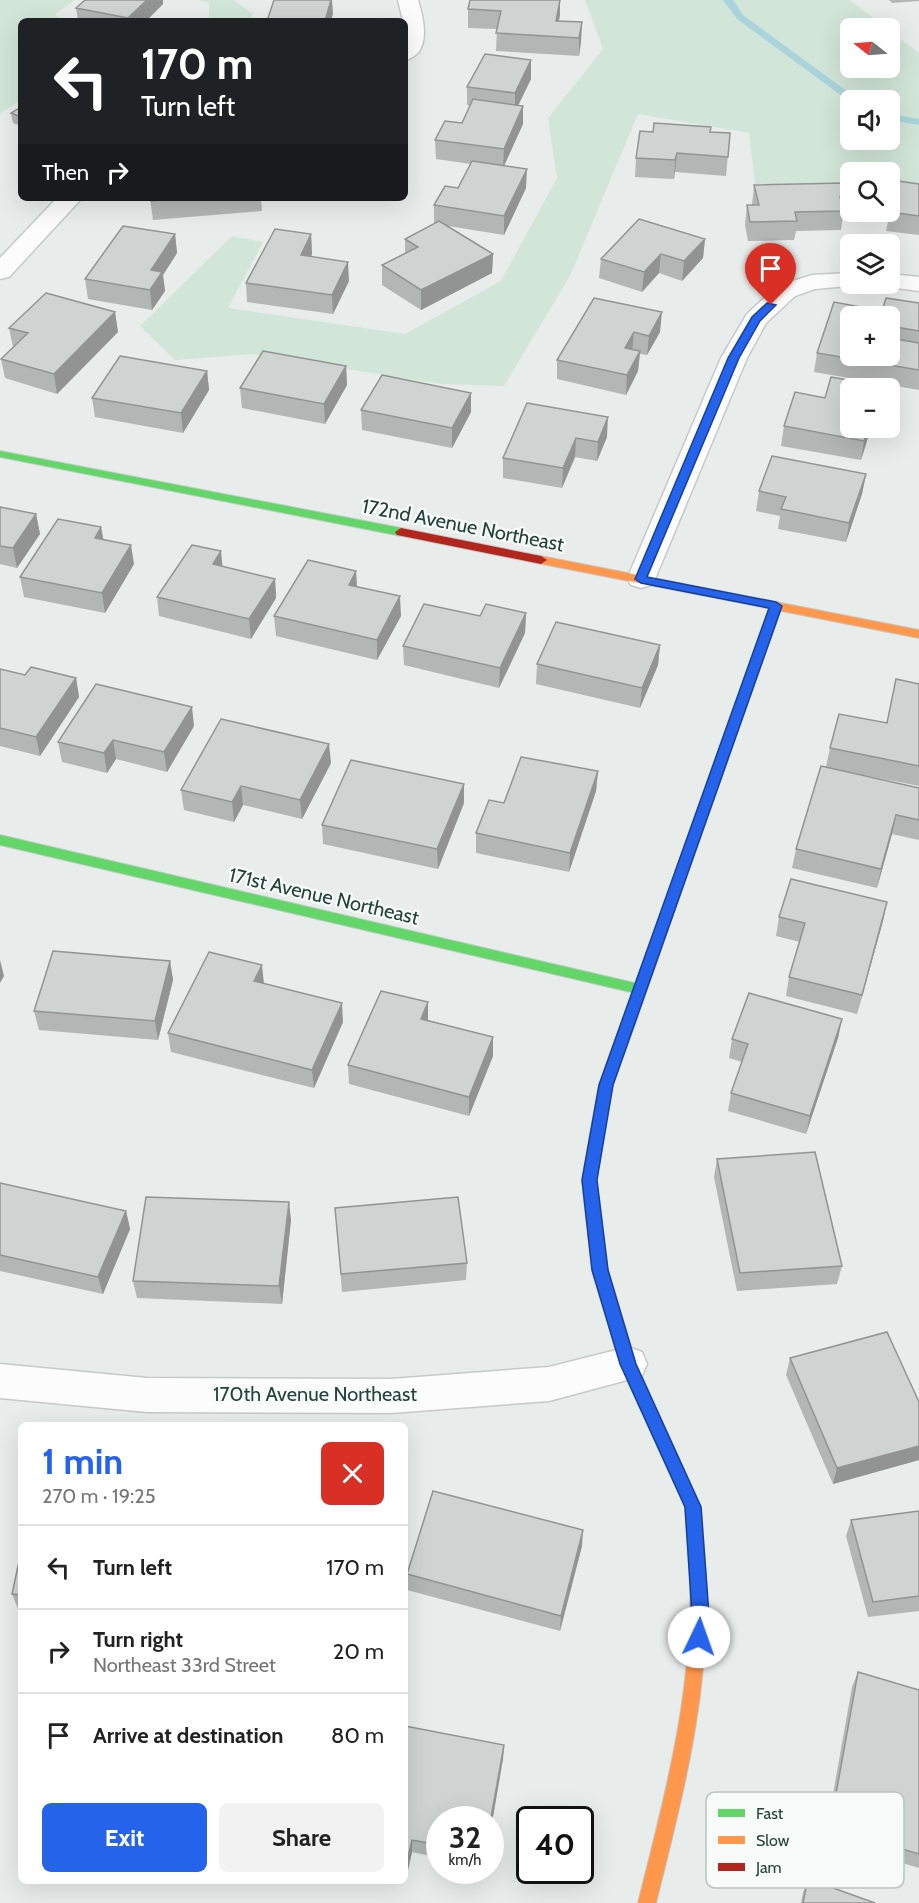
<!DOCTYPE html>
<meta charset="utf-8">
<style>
:root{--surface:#fff;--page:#f2f2f2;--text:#222;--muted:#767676;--line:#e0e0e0;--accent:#2563eb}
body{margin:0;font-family:Cabin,sans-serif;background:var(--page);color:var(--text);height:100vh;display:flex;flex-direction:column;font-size:22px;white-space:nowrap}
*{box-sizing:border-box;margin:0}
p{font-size:20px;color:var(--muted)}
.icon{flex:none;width:33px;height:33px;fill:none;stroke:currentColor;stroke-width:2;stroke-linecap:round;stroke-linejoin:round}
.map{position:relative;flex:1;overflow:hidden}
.details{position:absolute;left:18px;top:1422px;width:390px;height:462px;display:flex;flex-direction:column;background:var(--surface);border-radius:9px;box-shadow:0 6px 24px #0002}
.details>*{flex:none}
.guide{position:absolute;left:18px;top:18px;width:390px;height:183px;border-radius:9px;box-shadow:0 6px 24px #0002;background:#202124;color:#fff;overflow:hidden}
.needle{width:39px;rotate:287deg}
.tools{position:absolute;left:840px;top:18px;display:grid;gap:12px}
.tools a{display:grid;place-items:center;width:60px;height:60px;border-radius:9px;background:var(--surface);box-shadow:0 6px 24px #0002;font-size:30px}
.speed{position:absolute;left:426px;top:1806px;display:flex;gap:12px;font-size:30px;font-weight:700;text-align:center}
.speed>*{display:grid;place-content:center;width:78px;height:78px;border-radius:50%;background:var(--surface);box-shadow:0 6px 24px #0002;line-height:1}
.speed small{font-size:15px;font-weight:400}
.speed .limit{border:3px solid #111;border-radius:9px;background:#fff;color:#111}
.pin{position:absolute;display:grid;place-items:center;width:51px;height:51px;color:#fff;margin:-62px -26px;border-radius:50% 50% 50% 0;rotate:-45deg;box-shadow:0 0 6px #0007}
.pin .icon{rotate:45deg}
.me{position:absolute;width:66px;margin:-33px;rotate:3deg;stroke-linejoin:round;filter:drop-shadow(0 0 4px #0008)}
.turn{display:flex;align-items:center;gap:21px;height:126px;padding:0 24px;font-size:27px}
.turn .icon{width:78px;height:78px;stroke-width:2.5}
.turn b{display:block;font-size:42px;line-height:51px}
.then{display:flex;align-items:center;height:57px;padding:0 24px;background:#0003;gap:12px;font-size:22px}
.round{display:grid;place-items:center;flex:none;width:63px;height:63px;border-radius:9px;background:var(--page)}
.headline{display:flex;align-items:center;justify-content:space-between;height:102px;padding:0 24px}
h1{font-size:36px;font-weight:800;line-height:45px;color:var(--accent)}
.primary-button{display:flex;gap:12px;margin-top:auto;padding:12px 24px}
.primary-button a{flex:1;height:69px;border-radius:9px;background:var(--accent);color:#fff;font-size:24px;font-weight:800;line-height:69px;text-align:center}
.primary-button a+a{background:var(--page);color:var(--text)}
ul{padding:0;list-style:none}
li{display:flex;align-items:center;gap:18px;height:84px;padding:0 24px;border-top:2px solid var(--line)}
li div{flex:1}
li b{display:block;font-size:22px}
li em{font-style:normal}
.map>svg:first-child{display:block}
.green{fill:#d1e6d8;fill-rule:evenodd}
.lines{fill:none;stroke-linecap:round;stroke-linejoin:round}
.stream{fill:#a9d4db;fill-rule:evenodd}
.street-casing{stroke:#c5cac8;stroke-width:3}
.fast-casing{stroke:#c3cbc8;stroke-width:2}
.slow-casing{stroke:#c3cbc8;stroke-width:2}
.jam-casing{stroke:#c3cbc8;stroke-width:2}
.street{fill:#fcfcfc;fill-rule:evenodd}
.fast{fill:#63d668;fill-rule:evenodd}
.slow{fill:#ff974d;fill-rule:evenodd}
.jam{fill:#b3261e;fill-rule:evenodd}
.wall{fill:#b2b6b5;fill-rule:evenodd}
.shaded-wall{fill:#919493}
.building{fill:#cfd4d2;stroke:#919493;stroke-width:1.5}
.route{fill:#2563eb;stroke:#184099;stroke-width:1.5}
.labels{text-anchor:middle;stroke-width:4.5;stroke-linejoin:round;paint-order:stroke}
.street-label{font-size:20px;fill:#24423a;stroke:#f7fbf9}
.key{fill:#f7fbf9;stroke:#b8c4c0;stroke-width:1.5}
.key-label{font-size:16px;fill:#24423a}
</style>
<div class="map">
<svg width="919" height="1903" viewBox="0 0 919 1903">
<rect width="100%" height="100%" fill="#e8edeb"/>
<path class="green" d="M0,0H75L55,14L62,21H21V100L1,113L0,117Z
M199,0H234L253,14L249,21H209V3Z
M585,0H850L886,28H850V68H890V31L919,53V195L890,192V172H850V188L755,184L749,133L638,114L570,276L504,386L441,384L253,354L175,360L140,326L232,236L263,242L228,308L405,334L501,281L557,178L548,118L603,49ZM850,100H890V140H850Z"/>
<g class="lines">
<path class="stream" d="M723,0H733L743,15L859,100L850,102L737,19Z
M890,114L919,119V125L890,120Z"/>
<g class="street-casing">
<path id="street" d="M398,0H418C424,19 432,54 405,60V21H403Z
M57,198H82L9,277L0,279V258Z
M850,273V284H860L859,285L815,289L795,296L766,323L747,358L655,579L651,585L641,588L631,585L627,579L721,358L747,314L777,286L812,275Z
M890,274L919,277V291L881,286L880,284H890Z
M628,1347L642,1352L647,1364L642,1376L549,1401L391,1413L147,1412L0,1398V1364L147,1378L391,1379L549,1367Z"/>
</g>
<g class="fast-casing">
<path id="fast" d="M0,451L401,528L407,532L401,536L0,457Z
M776,602L782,606L699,841L693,846L688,844L687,841L770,606Z
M0,835L639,984L644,985L646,989L644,993L639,994L0,845Z
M629,1016L634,1017L636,1021L613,1085L596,1180L608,1270L636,1364L701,1507L706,1576L704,1582L698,1584L692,1582L690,1576L685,1507L620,1364L592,1270L582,1180L599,1085L622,1021L624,1017Z"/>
</g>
<g class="slow-casing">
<path id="slow" d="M541,556L919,630V638L537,563V557Z
M698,1568L704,1570L706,1576C710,1693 684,1791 656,1903H638C666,1791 693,1693 690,1576L692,1570Z"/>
</g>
<g class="jam-casing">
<path id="jam" d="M401,528L541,556L547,560L541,564L397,535L395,532Z
M693,836L699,841L636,1021L634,1025H624L622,1021L687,841Z"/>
</g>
<use href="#street" class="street"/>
<use href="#fast" class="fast"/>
<use href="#slow" class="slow"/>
<use href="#jam" class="jam"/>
</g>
<path class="wall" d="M560,0L559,21L582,22L581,41L579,56L496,51L497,29L468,28V9Z
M889,0H919V1L892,3Z
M163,4L146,21H78L76,8Z
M531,79L518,105L523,124L504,166L526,188L504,235L448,226L493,254L492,273L421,310L382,285V265L405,254V239L434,224V205L458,188L471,164L436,159L435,140L462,123L470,106L467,105V87Z
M21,107V126L13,123L11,113Z
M653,132H710L730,133L726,176L675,172L674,179L635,177L636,158Z
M919,184V235L886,231L890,212Z
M754,185L848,197L845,216H843L841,230L796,231L794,240L748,241L745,225L747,205H752Z
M150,198H261L262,211L153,220Z
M175,234L177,253L163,275L165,291L152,310L88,299L85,279Z
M311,234L312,254L311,257L349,281L333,314L247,302L246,283Z
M705,239L703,258L682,281L659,273L642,292L599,278L601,259Z
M594,298L660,332L647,355L640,354L638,371L626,395L557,379V360Z
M886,298L919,303V390L814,372L817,353L834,302L882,311ZM850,316H890V356H850Z
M115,312L118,332L57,394L5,378L1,359L13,347L9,328Z
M346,366L347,385L325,424L242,408L240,388Z
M207,371L209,390L183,433L95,417L92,398Z
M825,398L850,428H871L861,460L781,446L784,426Z
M527,403L607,437L597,461L575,457L562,488L503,478V458Z
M361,410L471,412L452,448L362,430Z
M866,474L862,494L846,542L778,529L780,516L756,511L759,491Z
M0,507L36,514L40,534L17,568L0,564Z
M101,527L103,539L134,564L105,613L24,597L20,577Z
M222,566L275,579L276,598L251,639L159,616L157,597Z
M356,571L357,587L401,616L377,660L276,636L274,616Z
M526,613L525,633L499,688L404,665L403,646L480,616Z
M660,645L658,665L640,708L536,684L537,664Z
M0,669L25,675L76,678L79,697L40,756L0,746Z
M919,684V786L848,772L919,788V840L892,834L877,888L792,868L796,849L826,767L830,748L887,723Z
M194,726L167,772L116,759L107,773L62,762L58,742Z
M331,763L302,819L243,805L234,822L184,810L181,790Z
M598,771L596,791L569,872L476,853V833L504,803Z
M464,803L438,869L323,844L322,825Z
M779,917L883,921L857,1014L786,996L789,977L800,942L776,936Z
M170,961L173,980L158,1040L39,1030L34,1011Z
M842,1019L838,1038L806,1134L728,1111L731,1093L742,1062L729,1058L732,1039Z
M428,1020L493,1037V1056L469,1116L349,1084L348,1065Z
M343,1022L314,1088L171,1052L168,1033Z
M717,1159L842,1266L837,1284L737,1291L714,1177Z
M0,1183L126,1211L130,1229L103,1294L0,1271Z
M335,1208L467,1263L466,1280L342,1292Z
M291,1220L282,1304L137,1298L133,1281Z
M790,1358L919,1402V1460L833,1484L786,1375Z
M919,1511V1611L868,1617L846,1536L851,1520Z
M582,1546L560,1631L407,1590V1574Z
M21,1552V1609H18L12,1594Z
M858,1672L919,1690V1868L825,1839L852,1687Z
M405,1726L504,1745L503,1759L490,1834V1820H440V1858L412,1852L406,1879L405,1878Z
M808,1879L875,1903H801L803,1892Z"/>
<path class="shaded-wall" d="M147,0H163V4L146,21H128V18Z
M331,0H332L333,14L331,21H325Z
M560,0V15L556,39V21Z
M582,22L581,41L579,56V38Z
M531,60V79L515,112V93Z
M523,106V124L503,168L504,149Z
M677,153L675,172L674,179L675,160Z
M527,169L526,188L504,235V216Z
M175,234L177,253L163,275L165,291L152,310L150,290L151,270Z
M311,234L312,254L302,274L301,255Z
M705,239L703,258L682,281L684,261Z
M493,254L492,273L421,310V290Z
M661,254L659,273L642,292L644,272Z
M348,262L349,281L333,314L332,295Z
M115,312L118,332L57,394L54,374Z
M662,312L660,332L647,355L649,336Z
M634,332L632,352L625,348Z
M640,351L638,371L626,395L627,375Z
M346,366L347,385L325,424L324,404Z
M207,371L209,390L183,433L181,413Z
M471,393V412L452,448V428Z
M608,417L607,437L597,461L598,442Z
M868,428H871L861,460L864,441Z
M576,438L575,457L562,488L563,468Z
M866,474L862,494L846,542L849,523Z
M36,514L40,534L17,568L13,548Z
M101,527L105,547L95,538Z
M131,545L134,564L105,613L102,593Z
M221,551L223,571L213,564Z
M356,571L357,591L349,585Z
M275,579L276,598L251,639L249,619Z
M400,596L401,616L377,660V640Z
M526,613L525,633L499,688L500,668Z
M660,645L658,665L640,708L642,688Z
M76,678L79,697L40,756L36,737Z
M192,707L194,726L167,772L164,752Z
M113,740L116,759L107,773L104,753Z
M329,744L331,763L302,819L300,800Z
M598,771L596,791L569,872L570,853Z
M464,784V803L438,869L437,849Z
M241,786L243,805L234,822L232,802Z
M896,815L892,834L877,888L881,869Z
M887,902L883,921L857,1014L862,995Z
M0,960L4,976L0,983Z
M170,961L173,980L158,1040L155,1021Z
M262,965L264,984L254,981Z
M428,1002V1021L421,1019Z
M342,1003L343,1022L314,1088L312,1070Z
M842,1019L838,1038L806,1134L810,1116Z
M493,1037V1056L469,1116V1097Z
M289,1202L291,1220L282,1304L279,1286Z
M126,1211L130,1229L103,1294L98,1277Z
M919,1446V1460L833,1484L837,1468Z
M583,1530L582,1546L560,1631L561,1616Z
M504,1745L503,1759L490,1834V1823Z
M412,1840V1852L406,1879V1866Z"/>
<path class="building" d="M85,0H147L128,18L76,8Z
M274,0H331L325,21H267Z
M470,0H560L556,21L582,22L579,38L496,33L501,11L468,9Z
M485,54L531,60L515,93L467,87Z
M473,99L523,106L504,149L435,140L445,121L462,123Z
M21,107V117L11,113Z
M654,123L711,127L710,132L730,133L728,157L677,153L675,160L636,158L640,131L653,132Z
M472,161L527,169L504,216L434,205L445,186L458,188Z
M898,181L919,184V216L890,212Z
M844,183L848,197H840L844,211L795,212L797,221L750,222L747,205H759L754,185Z
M150,198H186L151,201Z
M639,219L705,239L684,261L661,254L644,272L601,259Z
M439,221L493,254L421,290L382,265L418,247L405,239Z
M123,226L175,234L151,270L162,272L150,290L85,279Z
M275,229L311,234L301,255L348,262L332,295L246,283Z
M46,293L115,312L54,374L1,359L28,333L9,328Z
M594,298L662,312L649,336L634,332L625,348L640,351L627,375L557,360Z
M886,298L919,303V331L890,326V316H850V356H890V338L919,343V370L817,353L834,302L882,311Z
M263,351L346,366L324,404L240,388Z
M120,356L207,371L181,413L92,398Z
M382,375L471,393L452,428L361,410Z
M831,377L881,386V388H850V428H868L864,441L784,426L795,392L825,398Z
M527,403L608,417L598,442L576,438L563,468L503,458Z
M772,456L866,474L849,523L781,509L786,497L759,491Z
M0,507L36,514L13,548L0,546Z
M58,519L101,527L95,538L131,545L102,593L20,577Z
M192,545L221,551L213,564L275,579L249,619L157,597Z
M308,560L356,571L349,585L400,596L377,640L274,616Z
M424,604L480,616L486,604L526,613L500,668L403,646Z
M556,622L660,645L642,688L537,664Z
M31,667L76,678L36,737L0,728V669L25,675Z
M896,679L919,684V766L830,748L839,714L887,723Z
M96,684L192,707L164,752L113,740L104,753L58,742Z
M221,719L329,744L300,800L241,786L232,802L181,790Z
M521,757L598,771L570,853L476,833L489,800L504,803Z
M351,760L464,784L437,849L322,825Z
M821,766L919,788V820L896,815L881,869L796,849Z
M791,879L887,902L862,995L789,977L805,923L779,917Z
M53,951L170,961L155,1021L34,1011Z
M209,952L262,965L254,981L342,1003L312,1070L168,1033Z
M381,991L428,1002L421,1019L493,1037L469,1097L348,1065Z
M749,993L842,1019L810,1116L731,1093L748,1044L732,1039Z
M815,1152L842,1266L740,1273L717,1159Z
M0,1183L126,1211L98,1277L0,1255Z
M146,1197L289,1202L279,1286L133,1281Z
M458,1197L467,1263L341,1274L335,1208Z
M887,1332L919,1402V1446L837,1468L790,1358Z
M433,1491L583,1530L561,1616L407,1574Z
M919,1511V1596L873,1602L851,1520Z
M21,1552V1595L12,1594Z
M858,1672L919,1690V1854L830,1827Z
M405,1726L504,1745L490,1823V1820H440V1845L412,1840L406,1866Z
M808,1879L875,1903H803Z"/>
<path class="route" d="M767,303L776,305L760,321L739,358L647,577L776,602L782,606L613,1085L597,1180L608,1270L636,1364L701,1507L709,1615L705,1643L699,1646L692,1643L690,1637L692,1615L685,1507L620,1364L592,1270L582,1180L599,1085L769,608L641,583L635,579L728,358L752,317Z"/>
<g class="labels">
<g class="street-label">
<text transform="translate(463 525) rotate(11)" y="7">172nd Avenue Northeast</text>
<text transform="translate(324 896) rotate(13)" y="7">171st Avenue Northeast</text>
<text x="315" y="1401">170th Avenue Northeast</text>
</g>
</g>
<rect x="706" y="1792" width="198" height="96" rx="9" class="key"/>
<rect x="718" y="1809" width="27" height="8" fill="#63d668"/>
<rect x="718" y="1836" width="27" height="8" fill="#ff974d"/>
<rect x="718" y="1863" width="27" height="8" fill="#b3261e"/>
<g class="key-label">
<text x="756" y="1819">Fast</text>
<text x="756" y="1846">Slow</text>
<text x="756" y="1873">Jam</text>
</g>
</svg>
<div class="tools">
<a><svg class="needle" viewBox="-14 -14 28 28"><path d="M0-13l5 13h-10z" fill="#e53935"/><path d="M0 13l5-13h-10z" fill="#767676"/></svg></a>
<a><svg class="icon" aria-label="sound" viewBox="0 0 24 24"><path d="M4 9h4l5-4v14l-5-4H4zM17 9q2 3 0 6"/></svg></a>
<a><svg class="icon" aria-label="search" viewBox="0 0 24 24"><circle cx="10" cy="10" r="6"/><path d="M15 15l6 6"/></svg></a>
<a><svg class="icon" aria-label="layers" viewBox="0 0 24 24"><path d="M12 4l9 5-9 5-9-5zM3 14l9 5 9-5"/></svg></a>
<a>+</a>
<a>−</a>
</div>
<div class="speed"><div>32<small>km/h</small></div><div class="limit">40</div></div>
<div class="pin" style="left:771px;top:305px;background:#d93025"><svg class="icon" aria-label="arrive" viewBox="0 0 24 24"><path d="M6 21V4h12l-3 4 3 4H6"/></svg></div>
<svg class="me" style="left:699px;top:1637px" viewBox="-20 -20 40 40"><circle r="19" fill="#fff"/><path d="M0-13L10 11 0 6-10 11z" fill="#2563eb"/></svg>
<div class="guide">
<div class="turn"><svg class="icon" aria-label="left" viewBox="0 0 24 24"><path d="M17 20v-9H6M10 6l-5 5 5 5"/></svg><div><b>170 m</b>Turn left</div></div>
<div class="then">Then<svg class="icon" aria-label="right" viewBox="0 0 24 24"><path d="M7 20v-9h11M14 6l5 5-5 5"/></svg></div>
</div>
<section class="details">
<div class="headline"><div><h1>1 min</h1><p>270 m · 19:25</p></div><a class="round" style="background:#d93025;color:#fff"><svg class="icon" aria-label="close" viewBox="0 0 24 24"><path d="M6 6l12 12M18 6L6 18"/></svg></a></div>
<ul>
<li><svg class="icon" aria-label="left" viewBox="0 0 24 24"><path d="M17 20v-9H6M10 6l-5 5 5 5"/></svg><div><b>Turn left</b></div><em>170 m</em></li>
<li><svg class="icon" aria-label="right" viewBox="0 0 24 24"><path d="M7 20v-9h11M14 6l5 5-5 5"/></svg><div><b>Turn right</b><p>Northeast 33rd Street</p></div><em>20 m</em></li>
<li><svg class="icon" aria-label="arrive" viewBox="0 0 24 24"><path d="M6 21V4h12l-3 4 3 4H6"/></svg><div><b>Arrive at destination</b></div><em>80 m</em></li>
</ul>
<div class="primary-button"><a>Exit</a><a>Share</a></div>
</section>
</div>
